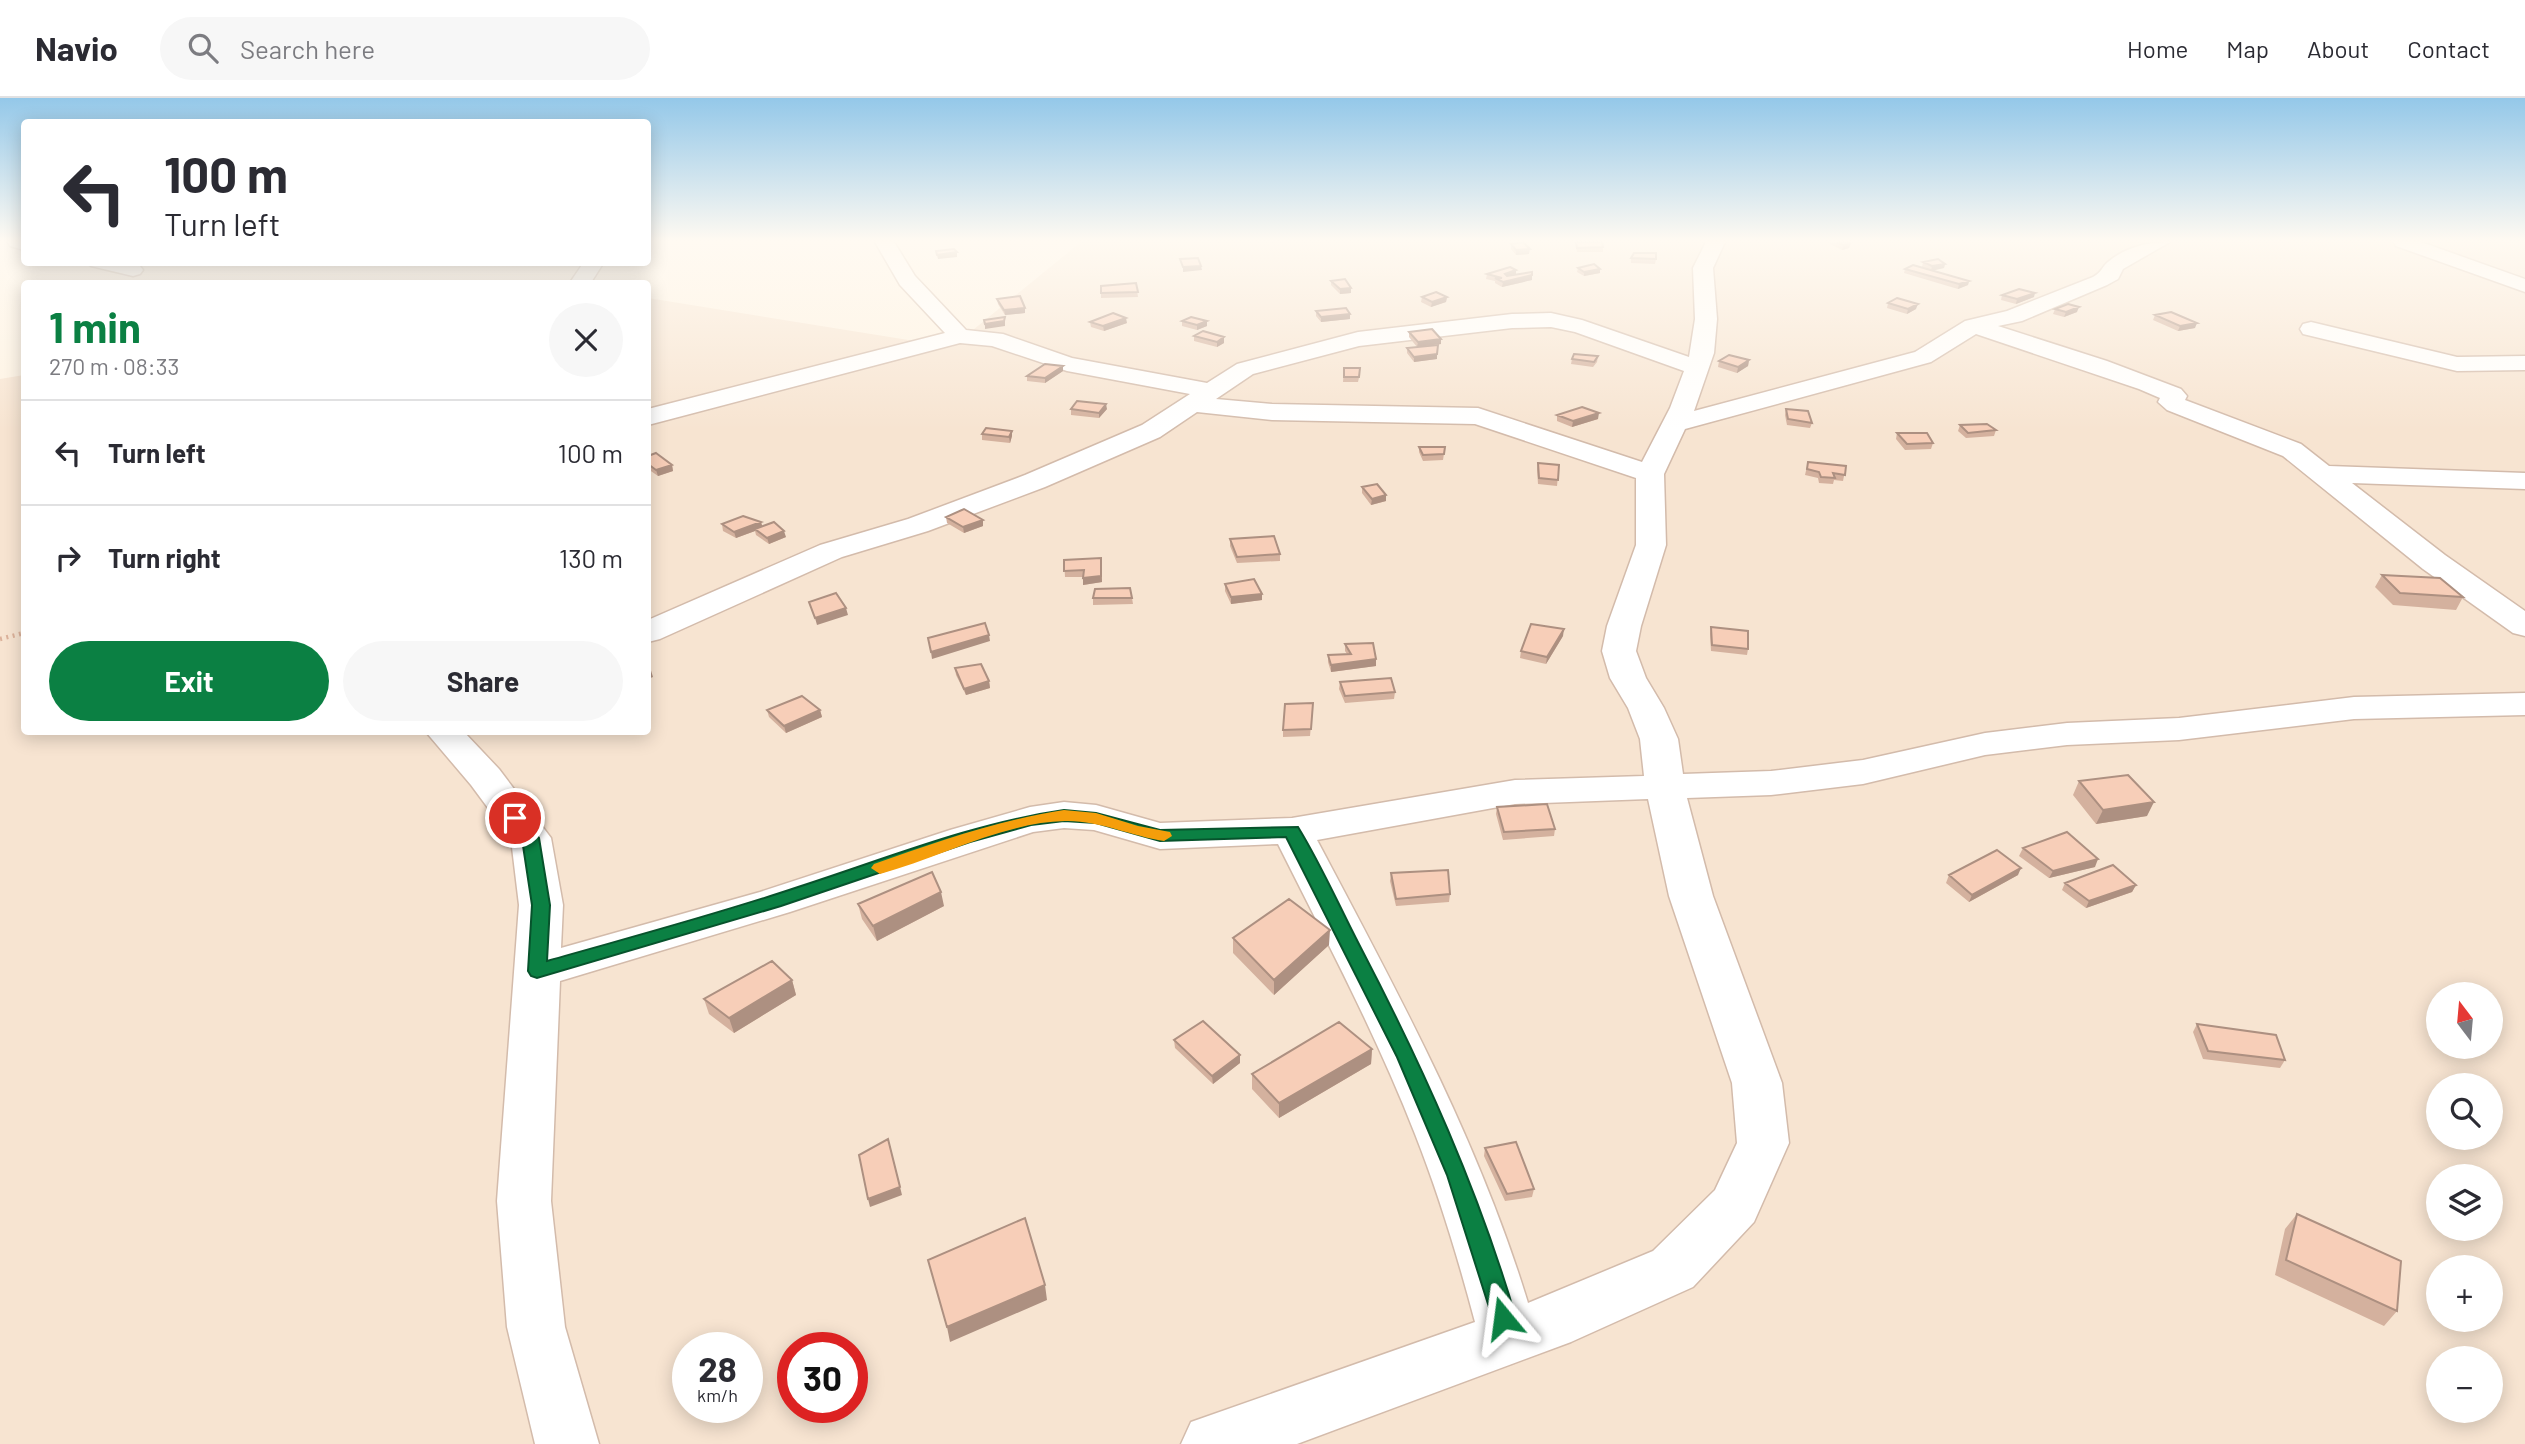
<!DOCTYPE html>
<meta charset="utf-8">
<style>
:root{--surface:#fff;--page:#f7f7f7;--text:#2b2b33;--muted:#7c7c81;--line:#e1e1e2;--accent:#0b8043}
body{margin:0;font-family:Barlow,sans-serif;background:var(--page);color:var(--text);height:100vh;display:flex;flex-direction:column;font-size:26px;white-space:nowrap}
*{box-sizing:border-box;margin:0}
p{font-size:23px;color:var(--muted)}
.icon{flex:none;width:38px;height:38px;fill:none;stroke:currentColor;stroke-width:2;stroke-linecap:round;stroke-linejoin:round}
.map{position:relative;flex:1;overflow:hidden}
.side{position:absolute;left:21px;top:182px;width:630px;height:455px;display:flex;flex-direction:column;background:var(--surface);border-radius:7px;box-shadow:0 4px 18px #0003}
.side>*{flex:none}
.guide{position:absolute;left:21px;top:21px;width:630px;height:147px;border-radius:7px;box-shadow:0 4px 18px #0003;background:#fff;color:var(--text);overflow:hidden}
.needle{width:46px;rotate:344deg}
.buttons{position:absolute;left:2426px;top:884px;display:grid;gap:14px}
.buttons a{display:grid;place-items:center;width:77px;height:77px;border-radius:50%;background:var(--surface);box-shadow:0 4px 18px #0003;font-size:35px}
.speed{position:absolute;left:672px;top:1234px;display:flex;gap:14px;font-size:35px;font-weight:700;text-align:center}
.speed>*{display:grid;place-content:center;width:91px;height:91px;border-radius:50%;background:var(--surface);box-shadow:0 4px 18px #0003;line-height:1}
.speed small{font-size:18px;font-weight:400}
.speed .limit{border:10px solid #d22;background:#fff;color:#111}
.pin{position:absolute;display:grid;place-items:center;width:60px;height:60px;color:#fff;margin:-30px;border:4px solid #fff;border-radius:50%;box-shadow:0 2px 7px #0007}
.me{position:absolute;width:77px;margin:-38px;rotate:344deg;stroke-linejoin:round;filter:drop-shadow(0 0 5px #0008)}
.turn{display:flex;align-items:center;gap:24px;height:147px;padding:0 28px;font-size:32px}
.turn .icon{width:91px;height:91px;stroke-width:2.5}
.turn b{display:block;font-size:49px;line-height:60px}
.round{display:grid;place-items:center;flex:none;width:74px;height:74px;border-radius:37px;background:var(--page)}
.headline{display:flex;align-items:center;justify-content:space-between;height:119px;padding:0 28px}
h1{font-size:42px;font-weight:700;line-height:52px;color:var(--accent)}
.button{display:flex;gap:14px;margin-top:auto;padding:14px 28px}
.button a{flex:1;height:80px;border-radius:42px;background:var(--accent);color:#fff;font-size:28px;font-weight:700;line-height:80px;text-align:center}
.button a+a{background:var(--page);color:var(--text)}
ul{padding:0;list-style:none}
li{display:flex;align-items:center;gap:21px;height:105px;padding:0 28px;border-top:2px solid var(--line)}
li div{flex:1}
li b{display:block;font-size:26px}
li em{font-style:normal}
header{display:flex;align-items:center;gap:42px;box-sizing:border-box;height:98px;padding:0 35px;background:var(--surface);border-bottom:2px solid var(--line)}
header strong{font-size:33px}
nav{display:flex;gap:38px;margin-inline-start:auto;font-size:24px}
.search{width:490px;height:63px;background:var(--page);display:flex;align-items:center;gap:18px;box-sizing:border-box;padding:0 24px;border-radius:38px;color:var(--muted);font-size:26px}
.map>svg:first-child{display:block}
.residential{fill:#f7e4d1;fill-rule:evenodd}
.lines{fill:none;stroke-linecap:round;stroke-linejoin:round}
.minor-casing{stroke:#d3bbab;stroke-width:3}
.path{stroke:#dcb29b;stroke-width:4.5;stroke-dasharray:2 4.5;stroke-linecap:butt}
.minor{fill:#fff;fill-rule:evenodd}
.wall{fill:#d4b19e}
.shaded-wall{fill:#ad9081}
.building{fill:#f7ceb8;stroke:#ad9081;stroke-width:2}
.route{fill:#0b8043;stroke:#07532c;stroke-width:2}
.slow{fill:#f59e0b}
</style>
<header>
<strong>Navio</strong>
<div class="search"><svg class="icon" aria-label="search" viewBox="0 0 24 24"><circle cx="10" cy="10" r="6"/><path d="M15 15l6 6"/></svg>Search here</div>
<nav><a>Home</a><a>Map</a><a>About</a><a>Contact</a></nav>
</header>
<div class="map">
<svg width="2525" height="1346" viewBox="0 0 2525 1346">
<rect width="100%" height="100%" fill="#fef3e3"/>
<path class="residential" d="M1081,144H2525V1346H0V281L24,277V634H648V200L952,249ZM2438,896H2490V948H2438ZM2438,987H2490V1040H2438ZM2438,1078H2490V1130H2438ZM2438,1169H2490V1222H2438ZM688,1250H747V1309H688ZM793,1250H852V1309H793ZM2438,1260H2490V1312H2438Z"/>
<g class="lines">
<g class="minor-casing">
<path id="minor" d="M8,144H24V152L10,148Z
M875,144H894L915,178L966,232L1003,236L1072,260L1207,285L1237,266L1358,234L1512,216L1551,215L1582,222L1689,259L1695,221L1693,170L1706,144H1725L1713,170L1717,221L1714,255L1694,313L1915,254L1965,223L2007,213L2093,179C2103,173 2101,170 2108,164C2125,149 2149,144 2170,144L2123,171L2118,181L2107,187L2022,223L1998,228L2107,263L2181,291L2187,298L2185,302L2301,346L2329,368L2525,375V391L2352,385L2445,457L2525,513V538L2513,535L2423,471L2283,358L2167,312L2158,304L2160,300L2139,291L1976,236L1931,264L1685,331L1664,376L1666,447L1641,528L1636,553L1646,580L1664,610L1678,641L1683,676L1771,673L1863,662L1985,635L2067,625L2179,620L2354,599L2525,595V617L2354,621L2179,642L2067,647L1985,657L1863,686L1771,697L1687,700L1713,798L1782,985L1789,1045L1754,1124L1693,1189L1571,1244L1297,1346H1181L1191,1324L1475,1224C1458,1160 1439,1097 1415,1036C1376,936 1326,842 1278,746L1160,751L1094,732L1064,730L1033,734L790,814L560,883L551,1103L565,1229L599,1346H535L507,1229L497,1103L519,807L511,741L471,687L426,634H464L499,671L551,740L563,807L561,850L760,794L950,732L1030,709L1064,704L1096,707L1160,725L1292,720L1515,682L1644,678L1640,641L1628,610L1610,580L1602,553L1607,528L1636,447V380L1475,326L1272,322L1197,314L1160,339L1045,389L928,433L842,459L660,541L648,544V522L820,447L908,421L1025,377L1142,327L1190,296L1067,273L992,248L960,245L648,327V311L945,235L900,187ZM1551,229L1575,234L1684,273L1670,310L1642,364L1478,310L1272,306L1216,301L1253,276L1359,248L1512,230ZM1648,701L1669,798L1732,985L1737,1045L1715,1092L1653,1153L1528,1205C1478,1041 1397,893 1317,742L1515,706Z
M2394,144H2421L2525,181V194L2396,148Z
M88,164H126L140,168L143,172L140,176L133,178L91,168Z
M584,164H604L590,186H569Z
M2311,224L2457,259L2525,258V272L2457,273L2303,236L2300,231L2303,226Z"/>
</g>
<path class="path" d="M0,541L24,535"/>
<use href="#minor" class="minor"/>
</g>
<path class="wall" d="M1575,144L1603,149V154H1577Z
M1830,144H1847L1849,150L1842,152L1830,146Z
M1511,146L1529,156L1516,157L1511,151Z
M1631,160L1656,161L1655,166L1631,165Z
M1923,164L1945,166L1944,170L1932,172L1969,183L1968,187L1958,191L1904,175L1905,171H1927L1922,169Z
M1578,170L1600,171V175L1584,178L1577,174Z
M1487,176L1516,177L1532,182L1502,189L1495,185V183L1486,181Z
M1331,183L1351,190V195L1340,196L1331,187Z
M1136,185L1138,199L1101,200V195Z
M2002,197L2034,199L2016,206L2001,202Z
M1422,199H1447L1446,204L1431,209L1421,204Z
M997,201L1025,210V215L1005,217L998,206Z
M1888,205L1916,211L1907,216L1887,210Z
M2055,211L2077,214L2064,219L2053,216Z
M1316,213L1350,216V221L1321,224L1316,218Z
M2155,217L2195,230L2178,233L2153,222Z
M1182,223L1207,228L1197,232L1182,228Z
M1090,224L1127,225L1104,233L1091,229Z
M1409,234L1441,246L1417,249L1409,239Z
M1194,238L1224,239V245L1217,249L1194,243Z
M1407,250L1437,261L1414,264L1407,255Z
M1598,258L1597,264L1593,269L1571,266L1572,261Z
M1749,262L1748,268L1737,275L1718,269L1719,263Z
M1344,270L1360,275L1358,284H1343Z
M1063,273L1045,285L1027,283V278Z
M1071,311H1107L1099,320L1071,317Z
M1786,311L1812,325L1810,330L1787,327L1785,317Z
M1557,317L1598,321L1572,329L1557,323Z
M1960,327L1996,332L1994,338L1966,340L1958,333Z
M1897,335L1933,345L1931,351L1905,352L1896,341Z
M982,336L1012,338L1010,345L982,342Z
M1419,349H1445L1443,362L1423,363L1419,354Z
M648,358L672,367L673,373L658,378L648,371Z
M1808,364L1846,368L1843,383L1834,382L1833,386L1819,385L1818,380L1805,377Z
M1538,365L1559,367L1557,388L1538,386L1537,371Z
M1362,389L1386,403L1371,407L1362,395Z
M946,419L983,422V428L964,435L947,425Z
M761,424L762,428L786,439L769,446L756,437L755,433L736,440L723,433L722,426Z
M1230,441L1280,456V463L1237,465L1230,448Z
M1101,460L1102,484L1083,487V479H1065L1064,462Z
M2382,477L2463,499L2456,512L2393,507L2375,489Z
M1225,486L1262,502L1231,506L1225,493Z
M1093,500H1132L1133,506L1093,507Z
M1711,529L1748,551L1747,557L1711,553L1710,536Z
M1563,538L1546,566L1520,560L1521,553Z
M1345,546L1376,561V568L1331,574L1328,564V557L1347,556L1345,553Z
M955,570L989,583L990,590L966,597L956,577Z
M1340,584L1395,594L1394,601L1345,605L1339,591Z
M1313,605L1310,638L1283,639V632Z
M767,612H820L822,619L786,635L769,619Z
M2079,683L2147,718L2096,726L2073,697Z
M1497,709L1555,731L1554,738L1503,742L1496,716Z
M2023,750L2095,769L2049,780L2019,758Z
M1391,775L1450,796L1449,804L1396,808L1390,783Z
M1949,777H2018L1969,804L1946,785Z
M2065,785L2136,787L2132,794L2086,810L2062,792Z
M858,806L944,808L877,843L862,821Z
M1233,840L1329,847L1274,897L1233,855Z
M792,882L796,897L734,935L709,916L704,901Z
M2197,926L2285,962L2280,970L2203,961L2193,934Z
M1174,942L1240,965L1213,986L1175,950Z
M1372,951L1371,966L1279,1020L1252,991V976Z
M1485,1050L1534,1091L1532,1099L1505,1103L1484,1058Z
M2297,1116L2397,1213L2384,1228L2275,1177L2285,1131Z"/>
<path class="shaded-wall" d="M1851,145L1849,150L1842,152L1843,147Z
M1530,151L1529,156L1516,157V152Z
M957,154V159L938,161L937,157Z
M1945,166L1944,170L1931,173L1932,168Z
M1201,168L1202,172L1183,174V169Z
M1600,171V175L1584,178V174Z
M1516,172V177L1504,180L1505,176Z
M1532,177V182L1502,189L1503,184Z
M1969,183L1968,187L1958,191L1959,186Z
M1351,190V195L1340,196V191Z
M2035,195L2034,199L2016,206L2017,201Z
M1447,199L1446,204L1431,209L1432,204Z
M1918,206L1916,211L1907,216L1908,211Z
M2079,209L2077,214L2064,219L2066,214Z
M1025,210V215L1005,217L1004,212Z
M1350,216V221L1321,224V219Z
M1005,219V228L985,231V226Z
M1126,220L1127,225L1104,233L1103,228Z
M1207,223V228L1197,232V227Z
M2197,225L2195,230L2178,233L2180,228Z
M1224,239V245L1217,249V244Z
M1441,241V246L1417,249L1418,244Z
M1437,256V261L1414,264V259Z
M1749,262L1748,268L1737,275L1738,269Z
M1063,268V273L1045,285V280Z
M1106,306L1107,311L1099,320V315Z
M1599,315L1598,321L1572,329L1573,323Z
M1012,333V338L1010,345L1009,339Z
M672,367L673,373L658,378L656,372Z
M1386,397V403L1371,407L1372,401Z
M983,422V428L964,435L963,429Z
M761,424L763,431H755V433L736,440L734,434Z
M784,433L786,439L769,446L767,440Z
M1101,460L1102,484L1083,487V480Z
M1262,496V502L1231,506V499Z
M846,510L848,517L817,527L815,520Z
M1564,531L1563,538L1546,566L1547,559Z
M989,537L990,543L932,561L931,554Z
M1376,561V568L1331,574V567Z
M648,566H649L653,579L648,581Z
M989,583L990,590L966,597L964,591Z
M820,612L822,619L786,635L784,628Z
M2154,704L2147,718L2096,726L2103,712Z
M2098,761L2095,769L2049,780L2053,773Z
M2021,770L2018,777L1969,804L1972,797Z
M2136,787L2132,794L2086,810L2089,803Z
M941,794L944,808L877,843L873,828Z
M1330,832L1329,847L1274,897V882Z
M792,882L796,897L734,935L729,920Z
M1372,951L1371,966L1279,1020V1005Z
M1240,957V965L1213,986L1212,978Z
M890,1048L902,1097L870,1109L868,1101Z
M1045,1187L1047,1202L950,1244L947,1229Z"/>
<path class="building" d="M1523,144L1530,151L1516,152L1511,146Z
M1576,144H1602L1603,149L1577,150Z
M1836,144H1847L1851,145L1843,147Z
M954,151L957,154L937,157L936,153Z
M1634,155H1656V161L1631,160Z
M1198,160L1201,168L1183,169L1180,161Z
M1938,161L1945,166L1932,168L1923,164Z
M1594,166L1600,171L1584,174L1578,170Z
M1913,167L1969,183L1959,186L1905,171Z
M1510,169L1516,172L1505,176L1507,178L1532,174V177L1503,184L1495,180H1502L1487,176Z
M1345,181L1351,190L1340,191L1331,183Z
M1136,185L1138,194L1101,195V188Z
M2019,191L2035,195L2017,201L2002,197Z
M1436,194L1447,199L1432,204L1422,199Z
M1020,198L1025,210L1004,212L997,201Z
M1897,200L1918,206L1908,211L1888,205Z
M2068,206L2079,209L2066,214L2055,211Z
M1346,210L1350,216L1321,219L1316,213Z
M2171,214L2197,225L2180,228L2155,217Z
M1113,215L1126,220L1103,228L1090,224Z
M1005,219L1004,223L985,226L984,222Z
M1191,219L1207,223L1197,227L1182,223Z
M1432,231L1441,241L1418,244L1409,234Z
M1203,233L1224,239L1217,244L1194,238Z
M1438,247L1437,256L1414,259L1407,250Z
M1574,256L1598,258L1594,264L1572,261Z
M1729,257L1749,262L1738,269L1719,263Z
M1045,266L1063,268L1045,280L1027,278Z
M1344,270H1360L1359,279H1344Z
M1077,303L1106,306L1099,315L1071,311Z
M1582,309L1599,315L1573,323L1557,317Z
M1786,311L1808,313L1812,325L1788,321Z
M1987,326L1996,332L1968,335L1960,327Z
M986,330L1012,333L1009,339L982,336Z
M1897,335H1927L1933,345L1907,346Z
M1419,349H1445L1444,356L1423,357Z
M656,355L672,367L656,372L648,366V358Z
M1808,364L1846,368L1845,377L1833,375L1835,380L1821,379L1819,374L1807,371Z
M1538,365L1559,367L1558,382L1539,380Z
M1377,386L1386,397L1372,401L1362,389Z
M964,411L983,422L963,429L946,419Z
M743,418L761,424L734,434L722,426Z
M774,424L784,433L767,440L755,431Z
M1274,438L1280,456L1237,459L1230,441Z
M1101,460V478L1083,480L1084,472L1064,473V462Z
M2382,477L2440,480L2463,499L2400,495Z
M1254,481L1262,496L1231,499L1225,486Z
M1130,490L1132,500H1093L1095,491Z
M836,495L846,510L815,520L809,504Z
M985,525L989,537L931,554L928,540Z
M1531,526L1564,531L1547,559L1521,553Z
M1711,529L1748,533V551L1712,547Z
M1373,545L1376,561L1331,567L1328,557L1351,556L1345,546Z
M981,566L989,583L964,591L955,570Z
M1391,580L1395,594L1345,598L1340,584Z
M802,598L820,612L784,628L767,612Z
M1313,605L1311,631L1283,632L1285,606Z
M2128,677L2154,704L2103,712L2079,683Z
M1547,706L1555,731L1504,734L1497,709Z
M2067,734L2098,761L2053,773L2023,750Z
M1997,752L2021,770L1972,797L1949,777Z
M2113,767L2136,787L2089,803L2065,785Z
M1448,772L1450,796L1396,801L1391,775Z
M932,774L941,794L873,828L858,806Z
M1289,801L1330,832L1274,882L1233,840Z
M772,863L792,882L729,920L704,901Z
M1203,923L1240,957L1212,978L1174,942Z
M1339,924L1372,951L1279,1005L1252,976Z
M2197,926L2276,937L2285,962L2208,953Z
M888,1041L900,1089L868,1101L859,1057Z
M1516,1044L1534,1091L1507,1096L1485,1050Z
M2297,1116L2401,1163L2397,1213L2286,1162Z
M1025,1120L1045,1187L947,1229L928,1162Z"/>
<linearGradient id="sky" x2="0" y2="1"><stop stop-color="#94c8e9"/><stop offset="0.43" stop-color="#fffaf2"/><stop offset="1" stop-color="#fffaf2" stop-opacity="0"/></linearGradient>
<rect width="2525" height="332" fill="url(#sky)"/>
<path class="route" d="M1064,712L1096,715L1160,732L1298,729C1322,768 1341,812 1362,852C1424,971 1478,1091 1516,1220L1512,1228L1503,1231L1495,1228L1447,1077L1397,959L1286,739L1160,743L1096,725L1064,723L1031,727L970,744L781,808L537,880L531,878L528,873L532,807L522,741L507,720L509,716H521L539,740L550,807L547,863C631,839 715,817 798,789C885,761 973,725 1064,712Z"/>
<path class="slow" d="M1064,712L1096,715L1138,728L1170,734L1172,738L1164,743C1131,738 1098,722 1065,723C1005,724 938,760 880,776L871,770L874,766C936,744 999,722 1064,712Z"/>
</svg>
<div class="buttons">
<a><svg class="needle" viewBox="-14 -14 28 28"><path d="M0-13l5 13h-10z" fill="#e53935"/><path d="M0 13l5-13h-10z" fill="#7c7c81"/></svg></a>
<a><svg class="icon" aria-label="search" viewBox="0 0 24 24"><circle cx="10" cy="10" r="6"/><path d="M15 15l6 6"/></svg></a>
<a><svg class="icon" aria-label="layers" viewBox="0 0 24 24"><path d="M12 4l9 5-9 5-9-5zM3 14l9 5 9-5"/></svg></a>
<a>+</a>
<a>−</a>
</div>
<div class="speed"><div>28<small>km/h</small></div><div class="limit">30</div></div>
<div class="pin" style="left:515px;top:720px;background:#d93025"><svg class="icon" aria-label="arrive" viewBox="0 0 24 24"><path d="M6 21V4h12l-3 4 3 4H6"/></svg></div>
<svg class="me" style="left:1503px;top:1220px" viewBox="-20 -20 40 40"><path d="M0-17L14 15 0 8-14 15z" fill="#0b8043" stroke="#fff" stroke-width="4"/></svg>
<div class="guide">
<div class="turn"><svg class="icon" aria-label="left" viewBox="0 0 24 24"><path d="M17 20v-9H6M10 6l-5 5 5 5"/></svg><div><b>100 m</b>Turn left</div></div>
</div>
<section class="side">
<div class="headline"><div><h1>1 min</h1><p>270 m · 08:33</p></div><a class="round"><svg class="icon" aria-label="close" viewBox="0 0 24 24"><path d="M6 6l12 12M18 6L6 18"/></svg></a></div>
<ul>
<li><svg class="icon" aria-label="left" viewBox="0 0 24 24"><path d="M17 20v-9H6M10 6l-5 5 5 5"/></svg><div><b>Turn left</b></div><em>100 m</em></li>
<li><svg class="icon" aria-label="right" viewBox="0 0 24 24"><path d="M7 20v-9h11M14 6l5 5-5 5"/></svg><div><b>Turn right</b></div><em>130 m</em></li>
</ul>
<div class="button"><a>Exit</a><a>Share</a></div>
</section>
</div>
